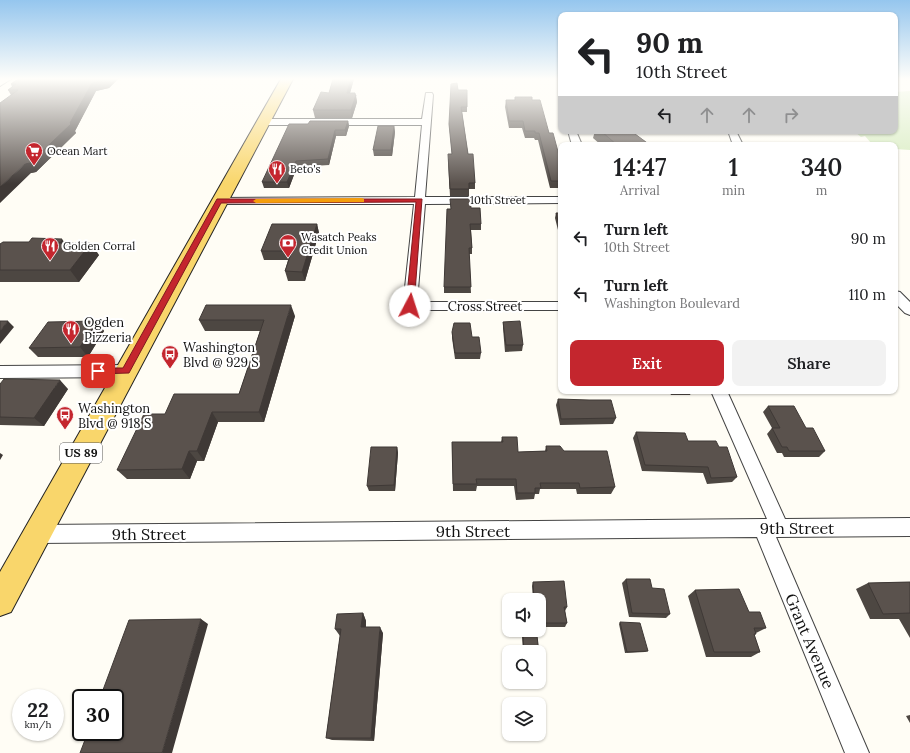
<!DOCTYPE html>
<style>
:root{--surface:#fff;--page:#f2f2f2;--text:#202124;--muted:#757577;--accent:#c4262e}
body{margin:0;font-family:Lora,serif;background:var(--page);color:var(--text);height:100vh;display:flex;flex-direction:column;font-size:15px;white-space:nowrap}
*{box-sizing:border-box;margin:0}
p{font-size:13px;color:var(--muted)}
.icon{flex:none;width:22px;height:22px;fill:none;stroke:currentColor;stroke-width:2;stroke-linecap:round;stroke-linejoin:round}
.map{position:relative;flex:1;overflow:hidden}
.details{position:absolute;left:558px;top:142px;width:340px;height:252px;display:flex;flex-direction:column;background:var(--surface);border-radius:8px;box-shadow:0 1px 3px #0004}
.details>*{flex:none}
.top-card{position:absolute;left:558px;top:12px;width:340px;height:122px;border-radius:8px;box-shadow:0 1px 3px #0004;background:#fff;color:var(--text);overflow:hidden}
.buttons{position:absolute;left:502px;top:593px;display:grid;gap:8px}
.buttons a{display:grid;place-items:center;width:44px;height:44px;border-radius:8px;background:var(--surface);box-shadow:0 1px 3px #0004;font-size:20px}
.speed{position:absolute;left:12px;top:689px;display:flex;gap:8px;font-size:20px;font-weight:700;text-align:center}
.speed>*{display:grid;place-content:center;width:52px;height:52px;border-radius:50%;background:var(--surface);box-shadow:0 1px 3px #0004;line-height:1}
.speed small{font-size:10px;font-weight:400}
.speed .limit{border:2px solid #111;border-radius:6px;background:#fff;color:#111}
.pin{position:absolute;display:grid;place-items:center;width:34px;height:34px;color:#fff;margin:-17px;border-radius:8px;box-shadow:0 2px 6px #0006}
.me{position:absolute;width:44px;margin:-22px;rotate:5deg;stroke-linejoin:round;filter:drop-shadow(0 0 3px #0008)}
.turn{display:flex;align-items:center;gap:14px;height:84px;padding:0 12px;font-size:18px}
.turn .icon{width:52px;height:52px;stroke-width:2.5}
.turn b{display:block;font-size:28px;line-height:34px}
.lanes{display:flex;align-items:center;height:38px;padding:0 12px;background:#0003;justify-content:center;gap:20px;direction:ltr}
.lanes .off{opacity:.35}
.eta{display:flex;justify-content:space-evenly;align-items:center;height:68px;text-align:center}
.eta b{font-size:24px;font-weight:600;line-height:28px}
.action{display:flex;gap:8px;margin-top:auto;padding:8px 12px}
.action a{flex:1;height:46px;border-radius:8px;background:var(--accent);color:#fff;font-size:16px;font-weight:600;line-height:46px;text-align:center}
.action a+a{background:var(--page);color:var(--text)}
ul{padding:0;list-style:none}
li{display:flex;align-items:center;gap:12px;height:56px;padding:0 12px}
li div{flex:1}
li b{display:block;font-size:15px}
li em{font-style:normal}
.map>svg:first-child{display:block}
.green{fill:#d5ebbd}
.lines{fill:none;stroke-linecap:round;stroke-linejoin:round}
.street-casing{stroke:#444;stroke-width:2}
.primary-casing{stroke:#222;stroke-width:2}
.street{fill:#fff;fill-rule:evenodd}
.primary{fill:#f9d66b;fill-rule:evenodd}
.wall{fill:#4d4742}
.shaded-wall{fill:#3f3936}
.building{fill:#5a524d;stroke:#3f3936}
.route{fill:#c4262e;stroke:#7f191e}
.slow{fill:#f59e0b}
.labels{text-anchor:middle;stroke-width:4;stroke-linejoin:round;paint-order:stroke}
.far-poi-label{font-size:11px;fill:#111;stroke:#fff;text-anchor:start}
.far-street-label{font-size:11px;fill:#111;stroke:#fff}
.shield{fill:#fff;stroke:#585858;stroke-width:1}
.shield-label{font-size:12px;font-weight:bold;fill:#111}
.street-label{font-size:13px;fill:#111;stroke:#fff}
.poi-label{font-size:13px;fill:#111;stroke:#fff;text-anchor:start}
.near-street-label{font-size:16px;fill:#111;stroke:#fff}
</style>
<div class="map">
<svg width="910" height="753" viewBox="0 0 910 753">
<rect width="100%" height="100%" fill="#fffdf5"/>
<path class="green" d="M910,91V150L895,149V145H838L837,144L871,143L865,136L861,137L854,131H895V92Z"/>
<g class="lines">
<g class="street-casing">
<path id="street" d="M2,79H11L0,86V80Z
M426,93H432L433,95L425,197H561V203L425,204L417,302H561V310H410L405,309L403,306L414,204H219L214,201L219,198L415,197L422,125H264L260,122L264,119H422Z
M568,131H576L582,145H572Z
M728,131H736L743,145H733Z
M895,291L900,292L910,302V315L905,313L895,303Z
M126,365L131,367L133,371L131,375L126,377L0,378V366Z
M711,391H727L785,519L910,518V536L776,537L869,753H845L757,537L37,543L30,540L28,534L30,528L37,525L767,519Z"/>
</g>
<g class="primary-casing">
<path id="primary" d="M281,79H293L11,612L0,616V572Z"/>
</g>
<use href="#street" class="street"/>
<use href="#primary" class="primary"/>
</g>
<path class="wall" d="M18,79H118L109,88L96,91L75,131L76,133L36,172L31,173L11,95L8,90L12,87L11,84Z
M333,79H354L350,93L356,95L357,102L352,118H315L313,110L329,93Z
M458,90H467V112H462L468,154L475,183V189H469V196H450L448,160L452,154L449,124Z
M515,97L532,100L549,133L561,163V188H550L538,140H535L534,138H525L522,128H509L505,107L506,100H515Z
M348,121L349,126L346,136H336L329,165L297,167L289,188H264L262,182Z
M394,126L395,132L392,156H374L373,150Z
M595,131H631L650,145H601L593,138Z
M471,208L481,224V230H471L472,248V254H469L471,293H444V287Z
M556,213H561V242L555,218Z
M317,224L319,233L305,281H288L285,271L288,260H264L261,251Z
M65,243L99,255L79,282H0V244Z
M295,316L264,422H218L204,461H197L190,479H127L117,470L165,414L239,394L260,331H205L199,320Z
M97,321L104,331L88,357H38L29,348Z
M503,322L523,345L522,351L505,352L503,328Z
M452,332L481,353L480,359H455L452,338Z
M0,384L68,389L44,426L0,425Z
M669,391H692L690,395H671Z
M558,399L616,418L613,424L560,425L556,405Z
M768,406L806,428L825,451L819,457H784L782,453H777L767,434L772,428L763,412Z
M636,432L688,441L719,447L737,477L732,482L707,484L703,473L642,471L633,438Z
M502,437L518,452L545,451L546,446L564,451L615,487L611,494H577L576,489H540L539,494H535L534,499L516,500L514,486H477L476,491H453L452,442H501Z
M397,447L398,453L395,491H369L367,486Z
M626,579L670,614L666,618L629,617L622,583Z
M533,582L567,607L565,611L567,623L565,627H539V600H533L532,586Z
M910,582V638L899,619H870L856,589L868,583Z
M695,590L749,612L766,628L756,633V634L754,635L760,652L751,657H706L688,596Z
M363,613L366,621V627L383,633L374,741L332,740L326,738L340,636L335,629Z
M620,622L648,651L645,652L625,653L619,624Z
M523,635L537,636L540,661L539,663V652H523L522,637Z
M910,715V723L906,716Z"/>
<path class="shaded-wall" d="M106,79H118L109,88L96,91L75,131L76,133L36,172L31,173L0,203V187L70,123L92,83Z
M351,79H354L348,100L347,93Z
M355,93L357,102L352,118L351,110Z
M348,121L349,126L346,136L345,130Z
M394,126L395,132L392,156L391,150Z
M335,130L336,136L329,165L328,159Z
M296,161L297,167L289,188L287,182Z
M317,224L319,233L305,281L302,272Z
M62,239L71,251L59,243Z
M91,243L99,255L79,282L70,270Z
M291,305L295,316L264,422L259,412Z
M8,321L14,327L0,344V331Z
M97,321L104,331L88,357L80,347Z
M60,380L68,389L44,426L34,418Z
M212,412L218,422L204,461L197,451Z
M397,447L398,453L395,491L394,485Z
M189,451L197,461L190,479L182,469Z
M0,453L3,455L0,460Z
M363,613L366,621L365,634L361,627Z
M201,619L208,624L172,753H162Z
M380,627L383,633L374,741L371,738Z"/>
<path class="building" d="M18,79H106L92,83L70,123L71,124L30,163L25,164L0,187V103L18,90H8L16,84H11Z
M333,79H351L347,93H355V95H356L351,110H313L321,92L329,93Z
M457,83L458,90H467V107H461L468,154H473L475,183H469V189H450L448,154H452L449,124L451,84Z
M515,97H532V100H540L549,133H553L561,163V181H551L539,133H535V131H525L523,121H509L506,100H515Z
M310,121H348L345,130H335L328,159L296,161L287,182H262L289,124H308Z
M378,126H394L391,150H373Z
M601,131H631L650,145H617Z
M450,199H470L471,208H480L481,224H470L472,248H469L471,287H444L447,209H451Z
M556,213H561V233Z
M272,224H317L302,272L285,271L292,251H261Z
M32,238L62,239L59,243H91L70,270H0V244L3,242H29Z
M206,305H291L259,412H212L197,451H189L182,469L117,470L144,414H165L174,394H239L264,320H199Z
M0,321H8L0,331Z
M97,321L80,347L29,348L48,322Z
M520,321L523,345H506L503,322Z
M454,323H470L472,337H479L481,353H455L452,332Z
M4,379L60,380L34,418L0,417V384Z
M558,399L589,400H611L616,418L561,419Z
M768,406H794L806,428H813L825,451H789L787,447H782L772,428H780Z
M636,432L685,433L688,441H716L719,447H727L737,477L711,478L708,467L645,465Z
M502,437H517L518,452L547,451L546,446H560L564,451H607L615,487L580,488L579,483H540L541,488H535V493H517L516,479H476L477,484H453L452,442H503Z
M371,447H397L394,485L367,486Z
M626,579H650L652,588L664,589L670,614L632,613Z
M564,581L567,607H564L567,623H539V600H534L533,582Z
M910,582V613L883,614L868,583Z
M739,589L749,612H760L766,628H754L756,634H754L760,652H714L695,590Z
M363,613L361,627H380L371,738H326L341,629H335L337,614Z
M201,619L162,753H80L88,732H115V698H100L129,620Z
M620,622L640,623L648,651L627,652Z
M523,635L537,636L540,661H539V652H524Z"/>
<linearGradient id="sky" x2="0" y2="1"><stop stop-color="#95c6ee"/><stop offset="0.43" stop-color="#fffefa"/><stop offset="1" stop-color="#fffefa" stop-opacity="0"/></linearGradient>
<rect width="910" height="184" fill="url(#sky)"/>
<path class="route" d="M217,199H422L414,306L410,309L406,306L416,202L221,203L129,373L95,374L94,371L95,369L98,368H123Z"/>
<path class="slow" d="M362,198L364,199V202L256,203L253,201L256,199Z"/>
<defs>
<g id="supermarket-pin" transform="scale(0.9)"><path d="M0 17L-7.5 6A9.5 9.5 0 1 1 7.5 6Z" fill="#c4262e" stroke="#fff"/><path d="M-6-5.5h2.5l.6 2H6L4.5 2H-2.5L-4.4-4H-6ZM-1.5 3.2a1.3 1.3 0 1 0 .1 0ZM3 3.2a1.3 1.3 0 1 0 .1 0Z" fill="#fff"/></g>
<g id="restaurant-pin" transform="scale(0.9)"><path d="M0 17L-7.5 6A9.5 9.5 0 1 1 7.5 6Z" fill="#c4262e" stroke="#fff"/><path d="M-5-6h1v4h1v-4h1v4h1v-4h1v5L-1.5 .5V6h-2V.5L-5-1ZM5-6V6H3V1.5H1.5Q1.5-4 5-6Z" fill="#fff"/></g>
<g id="bank-pin" transform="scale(0.9)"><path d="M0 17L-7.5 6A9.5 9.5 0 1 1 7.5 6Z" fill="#c4262e" stroke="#fff"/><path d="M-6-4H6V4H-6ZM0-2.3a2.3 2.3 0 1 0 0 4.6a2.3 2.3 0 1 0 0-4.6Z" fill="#fff"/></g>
<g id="bus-pin" transform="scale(0.9)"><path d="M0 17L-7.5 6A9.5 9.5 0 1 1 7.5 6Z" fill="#c4262e" stroke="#fff"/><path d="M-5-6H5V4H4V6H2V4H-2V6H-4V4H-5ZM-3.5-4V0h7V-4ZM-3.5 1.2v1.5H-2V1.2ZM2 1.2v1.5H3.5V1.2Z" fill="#fff"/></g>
</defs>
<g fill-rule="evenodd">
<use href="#supermarket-pin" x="34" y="151"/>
<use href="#restaurant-pin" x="277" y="169"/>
<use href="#bank-pin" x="288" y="243"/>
<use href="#restaurant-pin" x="50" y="246"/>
<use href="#restaurant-pin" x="71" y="329"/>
<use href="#bus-pin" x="170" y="354"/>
<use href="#bus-pin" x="65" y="415"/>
</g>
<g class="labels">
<g class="far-poi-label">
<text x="47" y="155">Ocean Mart</text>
<text x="290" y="173">Beto's</text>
<text x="301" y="241">Wasatch Peaks<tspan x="301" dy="13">Credit Union</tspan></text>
<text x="63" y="250">Golden Corral</text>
</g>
<g class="far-street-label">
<text x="498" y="204">10th Street</text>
</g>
<rect class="shield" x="60" y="443" width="42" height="20" rx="3"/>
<g class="shield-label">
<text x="81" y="457">US 89</text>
</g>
<g class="street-label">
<text x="485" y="311">Cross Street</text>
</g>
<g class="poi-label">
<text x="84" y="327">Ogden<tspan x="84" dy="15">Pizzeria</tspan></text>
<text x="183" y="352">Washington<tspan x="183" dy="15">Blvd @ 929 S</tspan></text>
<text x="78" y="413">Washington<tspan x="78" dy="15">Blvd @ 918 S</tspan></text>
</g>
<g class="near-street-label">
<text x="797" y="534">9th Street</text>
<text x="473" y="537">9th Street</text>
<text x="149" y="540">9th Street</text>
<text transform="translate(810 641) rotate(67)" y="6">Grant Avenue</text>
</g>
</g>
</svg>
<div class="buttons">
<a><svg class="icon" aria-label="sound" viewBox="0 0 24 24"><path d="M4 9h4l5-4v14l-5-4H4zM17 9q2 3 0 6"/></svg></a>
<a><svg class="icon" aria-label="search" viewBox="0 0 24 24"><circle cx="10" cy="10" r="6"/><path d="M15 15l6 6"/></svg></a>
<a><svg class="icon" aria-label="layers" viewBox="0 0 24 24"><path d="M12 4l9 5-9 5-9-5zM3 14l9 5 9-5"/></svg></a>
</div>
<div class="speed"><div>22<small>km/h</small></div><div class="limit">30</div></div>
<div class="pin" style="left:98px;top:371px;background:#d93025"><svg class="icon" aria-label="arrive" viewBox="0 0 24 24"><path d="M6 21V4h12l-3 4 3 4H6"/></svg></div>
<svg class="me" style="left:410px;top:306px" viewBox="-20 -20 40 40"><circle r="19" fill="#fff"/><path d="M0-13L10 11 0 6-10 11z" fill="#c4262e"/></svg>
<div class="top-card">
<div class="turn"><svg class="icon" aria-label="left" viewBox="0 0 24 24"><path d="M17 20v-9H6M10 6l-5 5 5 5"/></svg><div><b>90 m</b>10th Street</div></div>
<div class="lanes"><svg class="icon" aria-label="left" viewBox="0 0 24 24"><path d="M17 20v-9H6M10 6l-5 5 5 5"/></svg><svg class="icon off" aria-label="ahead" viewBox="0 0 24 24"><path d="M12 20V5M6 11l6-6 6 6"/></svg><svg class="icon off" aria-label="ahead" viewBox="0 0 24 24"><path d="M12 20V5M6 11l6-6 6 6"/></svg><svg class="icon off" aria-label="right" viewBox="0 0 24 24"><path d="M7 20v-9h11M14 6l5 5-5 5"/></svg></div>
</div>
<section class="details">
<div class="eta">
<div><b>14:47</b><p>Arrival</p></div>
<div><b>1</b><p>min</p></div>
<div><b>340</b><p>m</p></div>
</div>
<ul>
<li><svg class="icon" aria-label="left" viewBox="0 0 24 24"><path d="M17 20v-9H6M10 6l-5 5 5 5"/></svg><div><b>Turn left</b><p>10th Street</p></div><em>90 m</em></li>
<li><svg class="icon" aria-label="left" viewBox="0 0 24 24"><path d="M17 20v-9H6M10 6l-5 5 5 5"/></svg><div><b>Turn left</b><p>Washington Boulevard</p></div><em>110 m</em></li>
</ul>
<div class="action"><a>Exit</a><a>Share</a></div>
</section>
</div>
